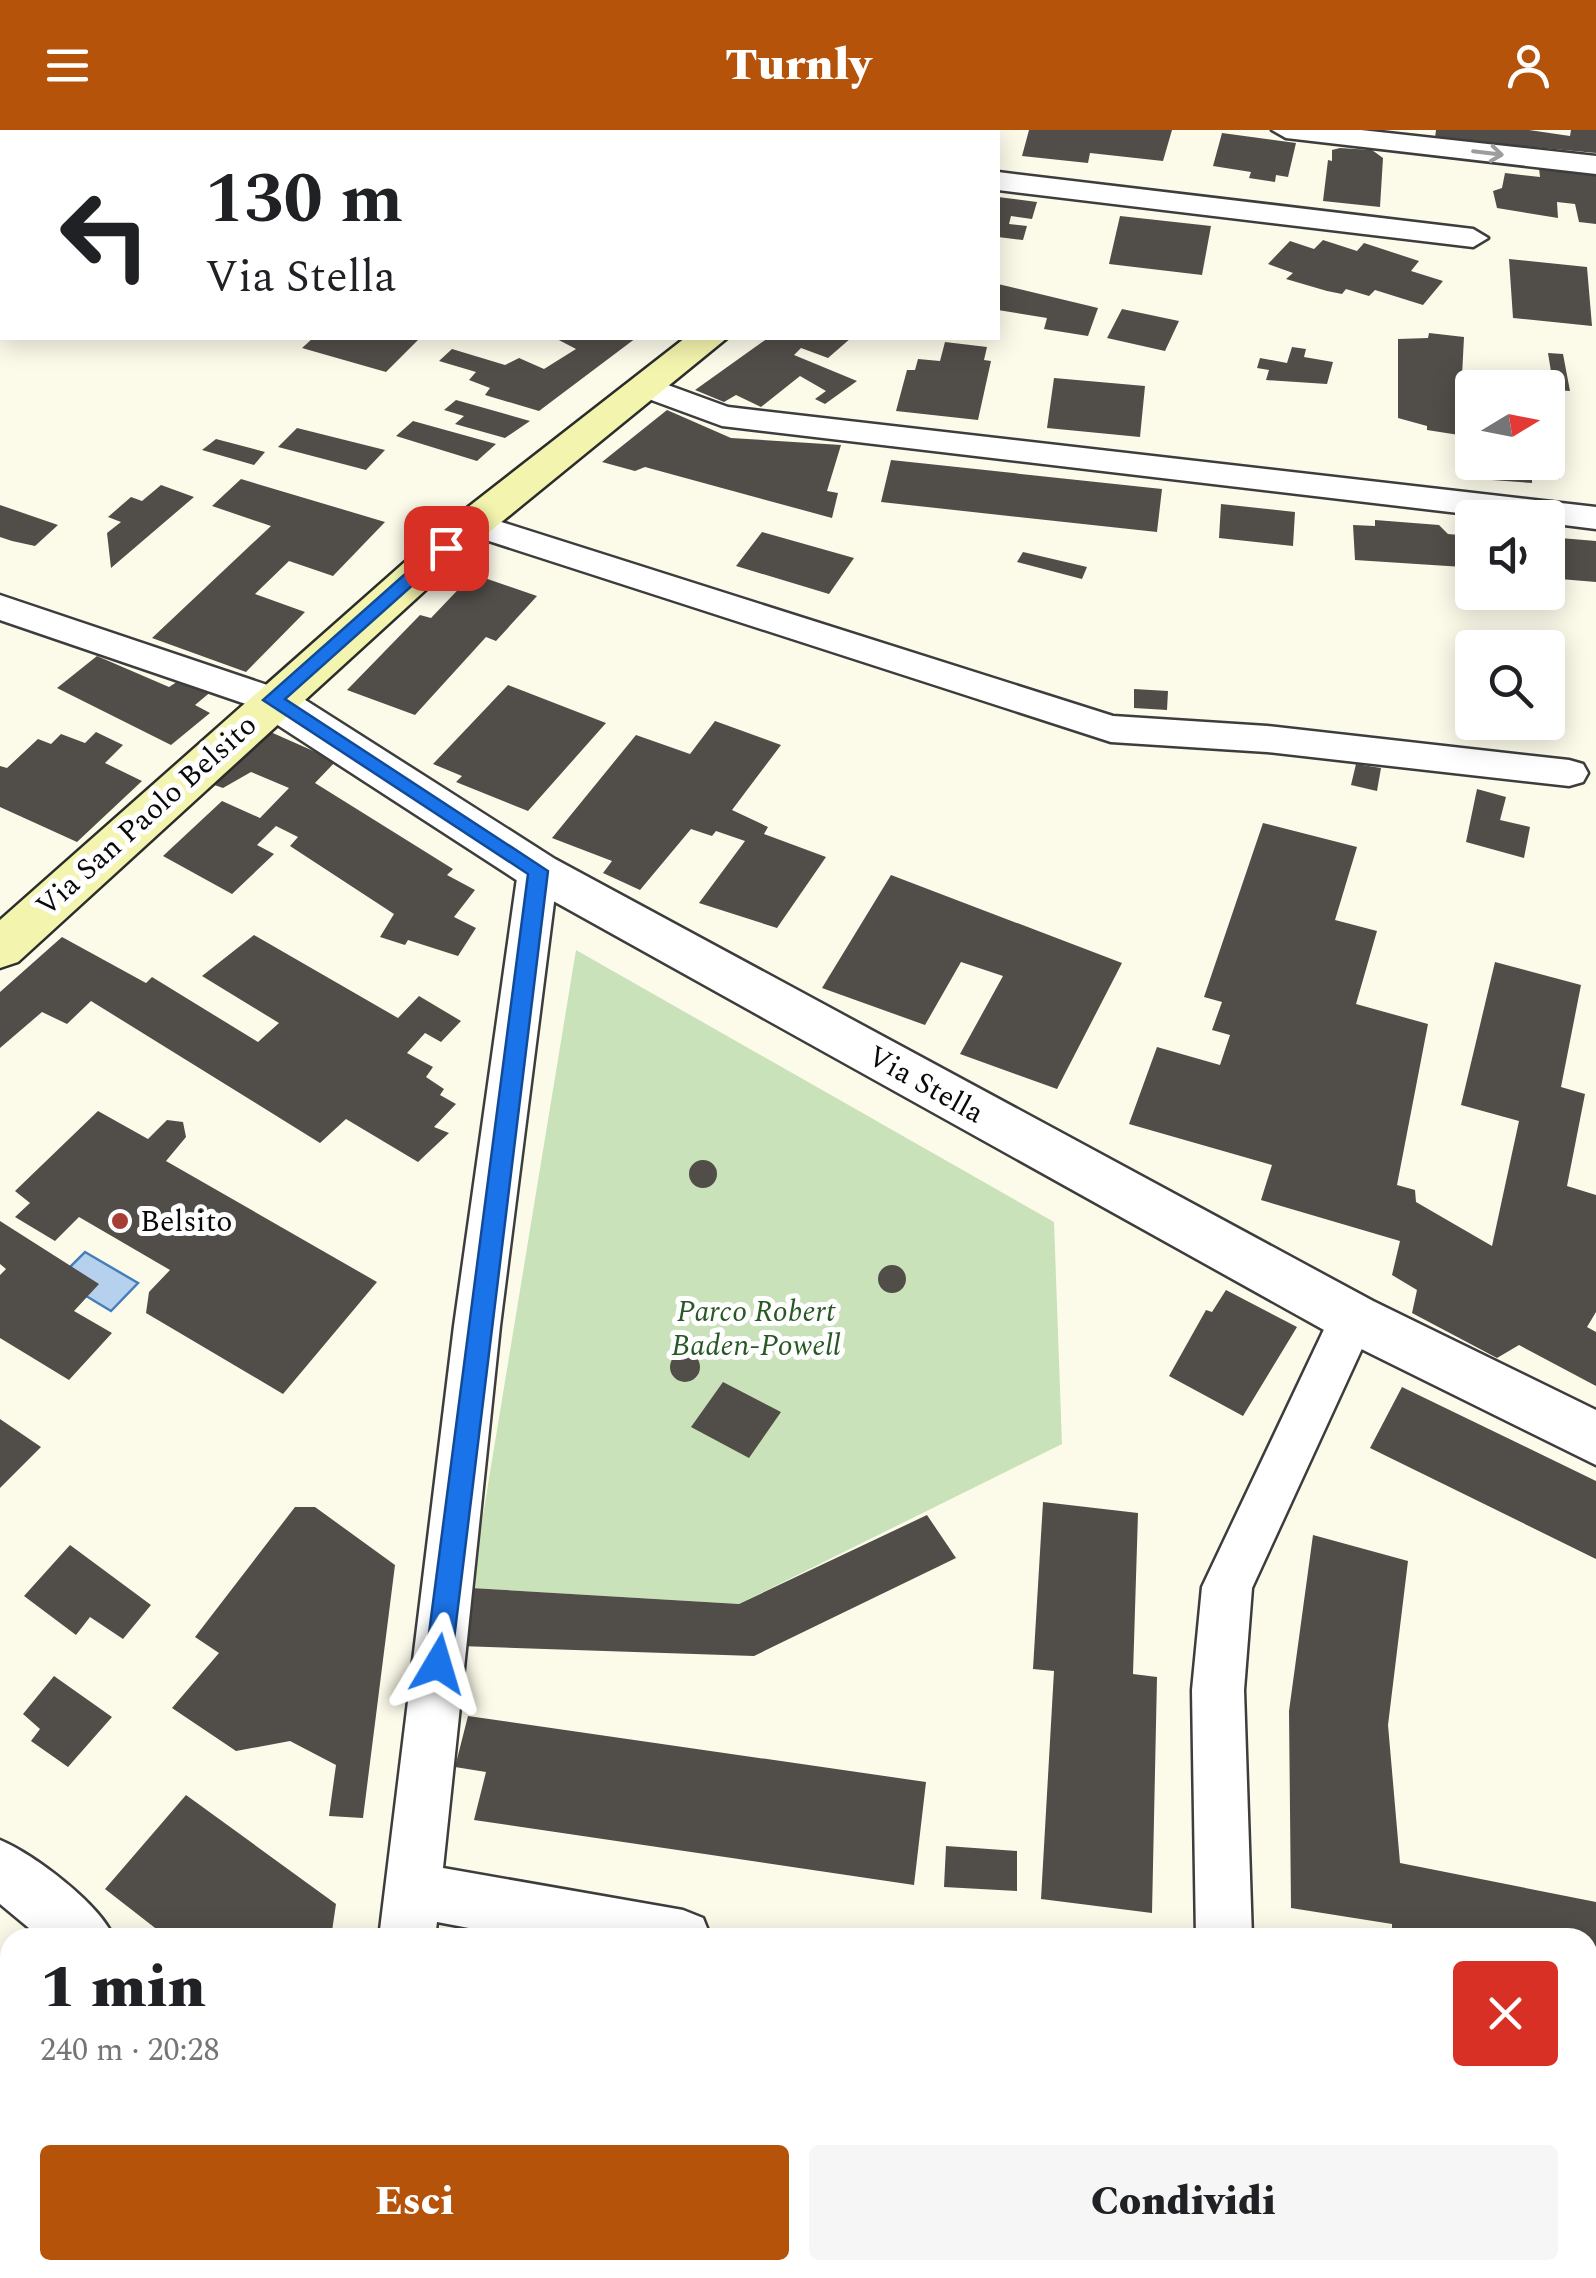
<!DOCTYPE html>
<html lang="it">
<meta charset="utf-8">
<style>
:root{--surface:#fff;--page:#f6f6f6;--text:#202124;--muted:#757577;--accent:#b45309}
body{margin:0;font-family:Spectral,serif;background:var(--page);color:var(--text);height:100vh;display:flex;flex-direction:column;font-size:38px;white-space:nowrap}
*{box-sizing:border-box;margin:0}
p{font-size:32px;color:var(--muted)}
.icon{flex:none;width:55px;height:55px;fill:none;stroke:currentColor;stroke-width:2;stroke-linecap:round;stroke-linejoin:round}
.map{position:relative;flex:1;overflow:hidden}
.details{position:absolute;left:0px;top:1798px;width:1598px;height:352px;display:flex;flex-direction:column;background:var(--surface);border-radius:30px 30px 0 0;box-shadow:0 5px 25px #0003}
.details>*{flex:none}
.top-card{position:absolute;left:0px;top:0px;width:1000px;height:210px;box-shadow:0 5px 25px #0003;background:#fff;color:var(--text);overflow:hidden}
.needle{width:65px;rotate:80deg}
.tools{position:absolute;left:1455px;top:240px;display:grid;gap:20px}
.tools a{display:grid;place-items:center;width:110px;height:110px;border-radius:10px;background:var(--surface);box-shadow:0 5px 25px #0003;font-size:50px}
.pin{position:absolute;display:grid;place-items:center;width:85px;height:85px;color:#fff;margin:-42px;border-radius:20px;box-shadow:0 5px 15px #0006}
.me{position:absolute;width:110px;margin:-55px;rotate:7deg;stroke-linejoin:round;filter:drop-shadow(0 0 8px #0008)}
.turn{display:flex;align-items:center;gap:35px;height:210px;padding:0 40px;font-size:45px}
.turn .icon{width:130px;height:130px;stroke-width:2.5}
.turn b{display:block;font-size:70px;line-height:85px}
.round{display:grid;place-items:center;flex:none;width:105px;height:105px;border-radius:10px;background:var(--page)}
.overview{display:flex;align-items:center;justify-content:space-between;height:170px;padding:0 40px}
h1{font-size:60px;font-weight:800;line-height:75px}
.cta{display:flex;gap:20px;margin-top:auto;padding:20px 40px}
.cta a{flex:1;height:115px;border-radius:10px;background:var(--accent);color:#fff;font-size:40px;font-weight:800;line-height:115px;text-align:center}
.cta a+a{background:var(--page);color:var(--text)}
header{display:flex;justify-content:space-between;align-items:center;height:130px;padding:0 40px;background:var(--accent);color:#fff;font-size:45px;font-weight:800}
.map>svg:first-child{display:block}
.green{fill:#c9e2b9}
.water{fill:#b5d1ed;stroke:#467eba;stroke-width:2.5}
.building{fill:#514d48}
.lines{fill:none;stroke-linecap:round;stroke-linejoin:round}
.minor-casing{stroke:#3d3d3d;stroke-width:5}
.tertiary-casing{stroke:#3d3d3d;stroke-width:5}
.secondary-casing{stroke:#2c2c2c;stroke-width:5}
.minor{fill:#fff;fill-rule:evenodd}
.tertiary{fill:#fff;fill-rule:evenodd}
.secondary{fill:#f3f4ad;fill-rule:evenodd}
.oneway{stroke:#9d9d9d}
.route{fill:#1a73e8;stroke:#114b97;stroke-width:2.5}
.poi-dot{fill:#a73e35;stroke:#fff;stroke-width:4}
.labels{text-anchor:middle;stroke-width:10;stroke-linejoin:round;paint-order:stroke}
.street-label{font-size:30px;fill:#0a0a0a;stroke:#fff}
.poi-label{font-size:30px;fill:#0a0a0a;stroke:#fff;text-anchor:start}
.park-label{font-size:30px;font-style:italic;fill:#285824;stroke:#fff}
</style>
<header><svg class="icon" aria-label="menu" viewBox="0 0 24 24"><path d="M4 6h16M4 12h16M4 18h16"/></svg>Turnly<svg class="icon" aria-label="person" viewBox="0 0 24 24"><circle cx="12" cy="8" r="4"/><path d="M4 21q1-7 8-7t8 7"/></svg></header>
<div class="map">
<svg width="1596" height="2148" viewBox="0 0 1596 2148">
<rect width="100%" height="100%" fill="#fcfbea"/>
<path class="green" d="M576,820L1054,1092L1062,1314L739,1474L471,1458Z"/>
<path class="water" d="M85,1122L138,1153L111,1181L58,1149Z"/>
<path class="building" d="M1029,0H1172L1163,31L1090,23L1088,33L1022,26Z
M1436,0H1529L1570,6L1571,0H1596V23L1435,8Z
M1222,3L1296,13L1288,47L1276,45L1275,52L1249,48L1251,42L1213,36Z
M1340,18L1372,20L1383,28L1380,77L1323,71L1328,30L1332,31V20Z
M1539,38L1596,44V94L1579,92L1575,74L1557,72L1558,88L1497,78L1493,61L1502,58L1505,43L1540,47Z
M998,67L1037,72L1032,89L1011,86L1009,94L1027,96L1023,110L998,107Z
M1120,86L1211,96L1202,145L1109,134Z
M1323,110L1357,121L1364,113L1419,131L1411,141L1443,151L1423,175L1375,160L1369,166L1346,159L1342,164L1327,161L1286,149L1293,143L1268,134L1290,111L1314,119Z
M1509,129L1587,137L1592,196L1513,188Z
M998,154L1098,178L1088,206L1044,199L1047,188L998,180Z
M1122,179L1179,191L1165,221L1107,208Z
M1429,203L1464,207L1459,305L1427,300V296L1398,288V209L1428,208Z
M313,208H420L386,242L302,218Z
M555,208H636L539,281L485,265L490,258L469,250L476,242L439,231L452,219L505,235L519,228L544,239L576,219Z
M768,208H851L828,228L801,218L794,225L857,251L825,274L815,269L826,261L800,246L761,277L736,265L724,272L695,260Z
M945,212L987,217L984,230L991,231L978,290L896,281L907,240H915L918,229L940,231Z
M1292,217L1306,219L1304,227L1333,232L1327,254L1266,250L1269,240L1257,238L1260,228L1287,233Z
M1548,223L1563,224L1570,261L1554,260Z
M1054,248L1145,256L1140,307L1047,298Z
M456,270L530,291L505,308L455,294L464,286L444,280Z
M667,280L731,308L841,315L827,361L838,363L832,388L645,337L635,341L602,332Z
M1548,280L1560,349L1532,347V353L1465,348L1463,323H1468V314H1472V332H1548Z
M413,291L496,314L477,331L396,306Z
M297,298L385,320L366,340L278,317Z
M216,309L265,322L254,335L202,320Z
M891,330L1162,359L1157,402L881,372Z
M241,349L385,392L333,446L289,431L255,464L305,482L246,542L152,508L271,396L212,376Z
M161,355L194,367L111,438L107,403L121,392L108,387L131,367L142,371Z
M1221,374L1295,382L1293,416L1219,408Z
M0,375L58,395L35,416L12,411L0,407Z
M1375,390L1439,395L1448,404L1459,405L1463,437L1355,430L1353,395L1375,396Z
M762,402L854,428L829,464L736,436Z
M1548,407L1596,411V452L1548,448Z
M1023,422L1087,437L1082,449L1017,432Z
M473,444L537,466L496,511L486,507L415,585L347,560L420,485L431,488Z
M97,526L169,557L186,546L213,560L195,575L210,583L171,615L57,558Z
M508,555L606,593L528,681L456,652L462,646L433,634Z
M1134,559L1168,561L1167,580L1134,578Z
M715,591L781,615L732,680L768,697L764,704L826,727L777,798L699,773L745,711L716,701L712,706L691,699L640,760L603,743L612,731L552,708L636,605L690,624Z
M257,596L336,631L315,653L453,739L447,745L475,760L454,787L476,798L458,826L408,810L405,815L380,807L394,784L290,716L298,707L276,696L257,715L274,724L232,764L163,726L222,671L260,688L289,658L251,642L223,658L203,651Z
M96,602L123,615L105,633L142,651L77,712L0,677V636L7,638L38,609L51,614L61,604L85,613Z
M1356,634L1381,638L1377,661L1351,655Z
M1477,659L1506,667L1500,690L1530,697L1524,728L1466,712Z
M1263,693L1357,717L1335,790L1377,801L1356,874L1428,894L1397,1055L1415,1060L1416,1072L1492,1116L1519,991L1461,975L1495,832L1581,855L1561,957L1585,964L1567,1056L1596,1065V1182L1587,1197L1596,1202V1256L1519,1215L1497,1228L1412,1183L1417,1160L1392,1145L1400,1111L1261,1070L1272,1035L1129,994L1157,917L1220,935L1230,905L1212,900L1222,872L1204,867Z
M891,745L1122,833L1057,959L960,924L1003,846L961,832L925,895L822,858Z
M254,805L398,888L419,866L461,891L441,912L425,903L407,923L433,937L426,947L444,959L440,965L456,974L434,997L449,1003L418,1032L346,989L320,1013L91,871L67,894L42,882L0,918V862L62,807L146,853L152,847L258,912L279,893L202,846Z
M98,981L148,1009L167,990L183,992L186,1007L166,1031L377,1152L283,1264L146,1183L149,1162L170,1140L79,1087L55,1111L15,1087L30,1073L15,1061Z
M689 1044a14 14 0 1 1 28 0a14 14 0 1 1-28 0Z
M0,1091L99,1154L74,1181L112,1203L69,1250L0,1208V1145L6,1139L0,1134Z
M878 1149a14 14 0 1 1 28 0a14 14 0 1 1-28 0Z
M1226,1160L1297,1197L1243,1286L1169,1246L1206,1180L1212,1182Z
M670 1237a15 15 0 1 1 30 0a15 15 0 1 1-30 0Z
M723,1252L781,1282L749,1328L691,1297Z
M1402,1257L1596,1351V1429L1370,1318Z
M0,1289L41,1317L0,1358Z
M1043,1372L1138,1383L1133,1544L1157,1547L1152,1783L1041,1769L1054,1541L1033,1539Z
M295,1377H315L395,1435L363,1688L329,1686L336,1635L290,1611L236,1621L172,1578L219,1523L195,1507Z
M927,1385L956,1428L754,1526L460,1516L471,1458L739,1474Z
M1313,1405L1408,1431L1388,1595L1400,1733L1596,1772V1883L1588,1881V1808H1392V1794L1291,1778L1289,1581Z
M70,1415L151,1475L123,1509L90,1487L76,1505L24,1466Z
M54,1546L112,1587L68,1637L31,1611L40,1599L23,1584Z
M468,1586L926,1652L914,1755L474,1690L486,1642L455,1637Z
M186,1665L336,1774L331,1808H168L105,1759Z
M946,1716L1017,1721V1761L944,1757Z
M10,1849V2034L0,2025V1860Z
M1588,2078H1596V2148H1231L1207,2141L1588,2140Z
M174,2140H272L267,2148L250,2144L247,2148H172Z"/>
<g class="lines">
<g class="minor-casing">
<path id="minor" d="M1272,0H1361L1596,26V44L1286,8Z
M998,42L1473,99L1488,108L1473,117L998,60Z
M646,247L728,277L1596,377V399L1548,393V388H1501L722,296L635,264L630,257L635,250Z
M473,383L1113,586L1267,596L1569,630L1583,634L1588,643L1583,652L1569,656L1267,622L1111,612L461,402L456,394L461,386Z
M0,465L285,561L291,570L285,579L272,583L0,490Z
M538,727L552,731L558,741L500,1196L443,1738L683,1780L703,1788L711,1808H522L437,1792L435,1808H379L454,1196L518,741L524,731Z
M1353,1168L1370,1174L1376,1188L1252,1458L1244,1560L1252,1808H1196L1192,1560L1202,1457L1336,1174Z
M0,1710C35,1725 100,1774 114,1808H41L0,1774Z
M1588,1939L1596,1940V1998L1588,1997Z
M340,2140H402L401,2148H339Z"/>
</g>
<g class="tertiary-casing">
<path id="tertiary" d="M272,555L288,559L555,729L1373,1171L1596,1280V1335L1333,1205L521,753L256,581L249,570L256,559Z"/>
</g>
<g class="secondary-casing">
<path id="secondary" d="M685,208H727L488,403L18,832L0,838V790L458,385Z"/>
</g>
<use href="#minor" class="minor"/>
<use href="#tertiary" class="tertiary"/>
<use href="#secondary" class="secondary"/>
</g>
<defs><path id="oneway-shaft" d="M-6 0H5M1.5-3L5.5 0L1.5 3" fill="none" stroke-width="1.6" stroke-linecap="round" stroke-linejoin="round" transform="scale(2.5)"/></defs>
<use class="oneway" href="#oneway-shaft" transform="translate(1488 23) rotate(7)"/>
<path class="route" d="M439,414L454,418L285,569L548,741L451,1534L447,1543L438,1547L428,1543L425,1534L528,744L263,570Z"/>
<circle class="poi-dot" cx="120" cy="1091" r="10"/>
<g class="labels">
<g class="street-label">
<text transform="translate(146 685) rotate(-42)" y="10">Via San Paolo Belsito</text>
<text transform="translate(926 954) rotate(29)" y="10">Via Stella</text>
</g>
<g class="poi-label">
<text x="140" y="1101">Belsito</text>
</g>
<g class="park-label">
<text x="756" y="1191">Parco Robert<tspan x="756" dy="34">Baden-Powell</tspan></text>
</g>
</g>
</svg>
<div class="tools">
<a><svg class="needle" viewBox="-14 -14 28 28"><path d="M0-13l5 13h-10z" fill="#e53935"/><path d="M0 13l5-13h-10z" fill="#757577"/></svg></a>
<a><svg class="icon" aria-label="sound" viewBox="0 0 24 24"><path d="M4 9h4l5-4v14l-5-4H4zM17 9q2 3 0 6"/></svg></a>
<a><svg class="icon" aria-label="search" viewBox="0 0 24 24"><circle cx="10" cy="10" r="6"/><path d="M15 15l6 6"/></svg></a>
</div>
<div class="pin" style="left:446px;top:418px;background:#d93025"><svg class="icon" aria-label="arrive" viewBox="0 0 24 24"><path d="M6 21V4h12l-3 4 3 4H6"/></svg></div>
<svg class="me" style="left:438px;top:1534px" viewBox="-20 -20 40 40"><path d="M0-17L14 15 0 8-14 15z" fill="#1a73e8" stroke="#fff" stroke-width="4"/></svg>
<div class="top-card">
<div class="turn"><svg class="icon" aria-label="left" viewBox="0 0 24 24"><path d="M17 20v-9H6M10 6l-5 5 5 5"/></svg><div><b>130 m</b>Via Stella</div></div>
</div>
<section class="details">
<div class="overview"><div><h1>1 min</h1><p>240 m · 20:28</p></div><a class="round" style="background:#d93025;color:#fff"><svg class="icon" aria-label="close" viewBox="0 0 24 24"><path d="M6 6l12 12M18 6L6 18"/></svg></a></div>
<div class="cta"><a>Esci</a><a>Condividi</a></div>
</section>
</div>
